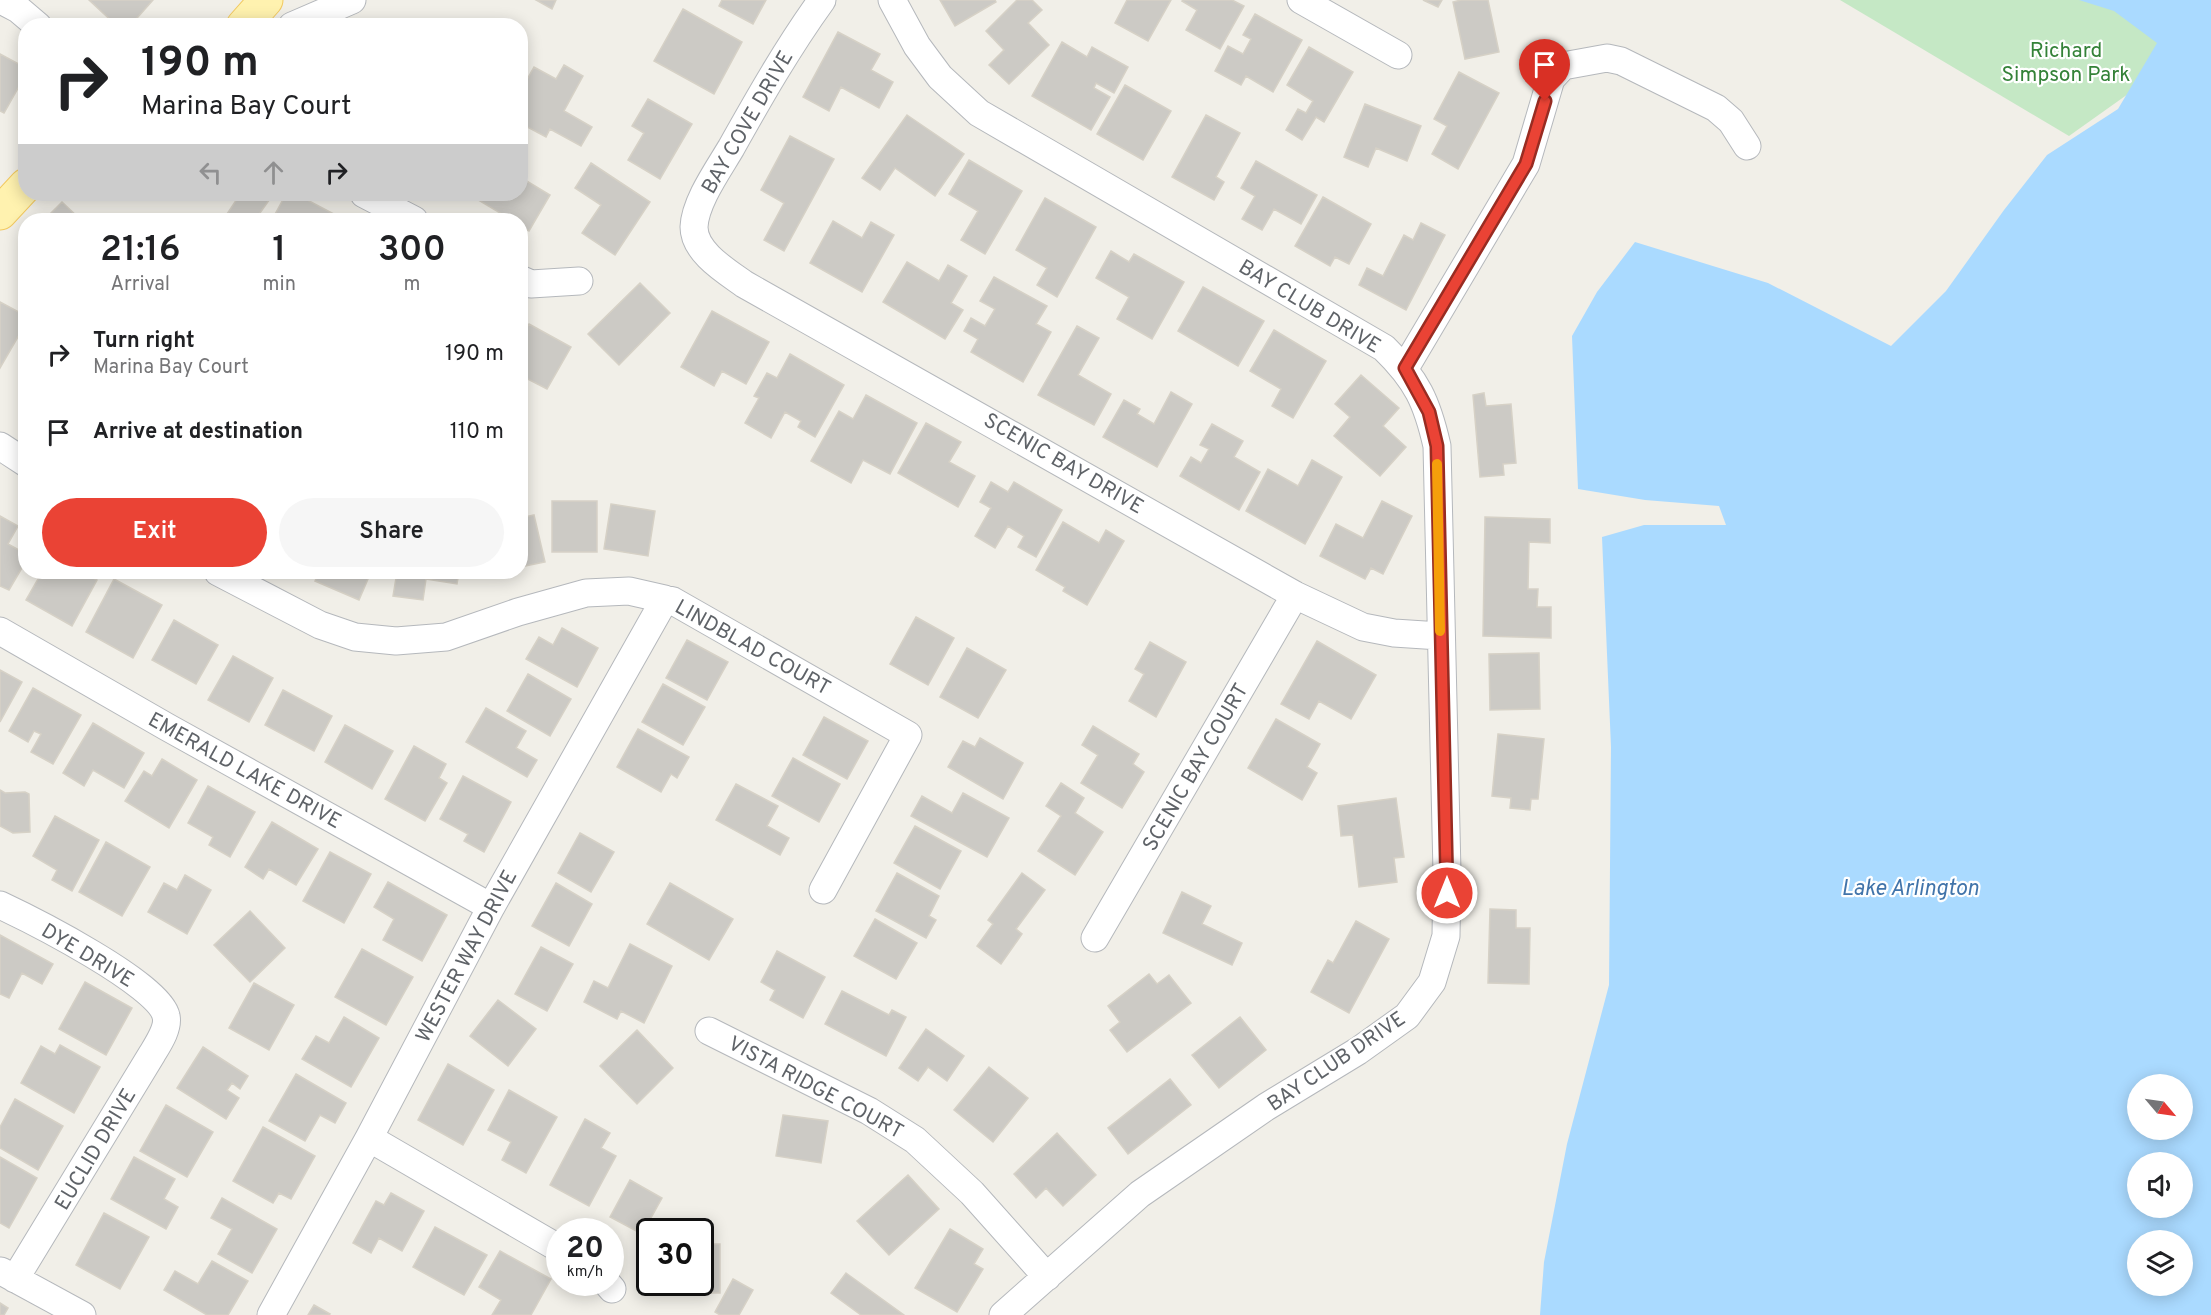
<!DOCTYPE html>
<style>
:root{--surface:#fff;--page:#f6f6f6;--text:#202124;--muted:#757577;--accent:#ea4335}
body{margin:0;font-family:Overpass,sans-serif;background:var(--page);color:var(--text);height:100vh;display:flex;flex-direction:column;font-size:22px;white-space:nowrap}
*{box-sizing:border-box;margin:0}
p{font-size:20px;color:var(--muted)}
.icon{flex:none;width:33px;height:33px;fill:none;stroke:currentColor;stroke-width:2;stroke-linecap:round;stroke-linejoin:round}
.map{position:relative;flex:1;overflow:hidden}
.panel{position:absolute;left:18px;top:213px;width:510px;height:366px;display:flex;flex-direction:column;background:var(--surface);border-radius:24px;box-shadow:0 3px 15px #0003}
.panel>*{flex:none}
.top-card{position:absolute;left:18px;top:18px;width:510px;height:183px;border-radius:24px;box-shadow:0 3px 15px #0003;background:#fff;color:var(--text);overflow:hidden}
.needle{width:39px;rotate:119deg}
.fabs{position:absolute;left:2127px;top:1074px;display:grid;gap:12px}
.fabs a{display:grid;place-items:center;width:66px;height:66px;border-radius:50%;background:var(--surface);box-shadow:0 3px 15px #0003;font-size:30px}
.speed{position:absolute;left:546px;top:1218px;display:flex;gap:12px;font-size:30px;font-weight:700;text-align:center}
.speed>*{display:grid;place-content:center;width:78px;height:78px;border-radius:50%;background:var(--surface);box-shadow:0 3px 15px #0003;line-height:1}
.speed small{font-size:15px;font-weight:400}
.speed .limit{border:3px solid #111;border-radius:9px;background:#fff;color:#111}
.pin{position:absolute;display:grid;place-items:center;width:51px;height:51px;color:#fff;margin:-62px -26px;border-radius:50% 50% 50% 0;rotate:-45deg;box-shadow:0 0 6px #0007}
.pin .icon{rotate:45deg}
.me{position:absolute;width:66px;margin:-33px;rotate:0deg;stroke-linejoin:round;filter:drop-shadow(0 0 4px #0008)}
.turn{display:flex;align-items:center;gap:21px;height:126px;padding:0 24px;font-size:27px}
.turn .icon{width:78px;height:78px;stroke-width:2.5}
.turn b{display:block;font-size:42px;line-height:51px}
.lanes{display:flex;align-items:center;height:57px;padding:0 24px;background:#0003;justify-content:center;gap:30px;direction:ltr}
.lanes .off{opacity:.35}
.eta{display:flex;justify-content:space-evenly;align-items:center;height:102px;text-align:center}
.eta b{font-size:36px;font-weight:600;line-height:42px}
.primary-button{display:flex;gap:12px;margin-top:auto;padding:12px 24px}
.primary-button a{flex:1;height:69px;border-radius:36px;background:var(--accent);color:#fff;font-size:24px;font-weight:600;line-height:69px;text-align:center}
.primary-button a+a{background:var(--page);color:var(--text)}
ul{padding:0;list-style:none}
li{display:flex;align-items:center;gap:18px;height:78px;padding:0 24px}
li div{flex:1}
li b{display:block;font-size:22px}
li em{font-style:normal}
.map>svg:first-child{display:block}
.green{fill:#c5e8c5}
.water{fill:#aadaff;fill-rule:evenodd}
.building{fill:#cccac5;stroke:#d6d1c6;stroke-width:1.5}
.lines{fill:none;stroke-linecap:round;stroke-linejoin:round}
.minor-casing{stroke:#b5b8bc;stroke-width:29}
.major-casing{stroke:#f2c960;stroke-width:35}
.minor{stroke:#fff;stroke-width:27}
.major{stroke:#fff2af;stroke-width:33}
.route-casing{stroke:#982c22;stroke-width:15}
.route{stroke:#ea4335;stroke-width:10}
.slow{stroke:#f59e0b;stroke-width:10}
.labels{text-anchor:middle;stroke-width:4.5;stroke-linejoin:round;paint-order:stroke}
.park-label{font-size:21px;fill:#348238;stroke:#fff}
.street-label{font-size:21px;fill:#5f6368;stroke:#fff}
.water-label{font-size:22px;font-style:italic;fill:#4174aa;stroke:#fff}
</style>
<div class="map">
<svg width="2211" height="1315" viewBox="0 0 2211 1315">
<rect width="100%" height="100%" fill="#f1efe8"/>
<path class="green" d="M1840,0H2211V35L2069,136Z"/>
<path class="water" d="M2079,0H2211V1315H1540L1544,1262L1567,1144L1609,985L1611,747L1602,537L1644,525H1726L1719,506L1645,500L1578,489L1572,336L1597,292L1635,242L1768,283L1891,346L1946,291L2004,210L2047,155L2118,109L2157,43L2114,11ZM2138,1084H2182V1130H2138ZM2138,1162H2182V1208H2138ZM2138,1240H2182V1286H2138Z"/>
<path class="building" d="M89,0H153L130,26H117Z
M536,0H556L552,9Z
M722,0H766L753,24L719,6Z
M940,0H995L996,2L955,26Z
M1017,0H1032L1042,10L1028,23L1049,45L1009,84L989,65L1004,50L986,31Z
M1127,0H1171L1148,41L1115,23Z
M1183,0H1232L1244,6L1220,49L1186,30L1197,10L1182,1Z
M1423,0H1442L1438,7Z
M1461,0H1488L1499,52L1465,59L1453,2Z
M683,9L742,42L714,94L654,61Z
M1255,14L1302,40L1273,92L1246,76L1241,85L1215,71L1228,46L1243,54L1251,39L1243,35Z
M838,32L880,54L871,70L893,82L879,108L841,87L829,111L803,97Z
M1062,42L1087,57L1092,47L1128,67L1114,93L1096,83L1094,88L1110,97L1091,130L1032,96Z
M1309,47L1353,72L1324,122L1316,117L1302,140L1286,130L1298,109L1306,113L1313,101L1287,85Z
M0,54L26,68V74L4,113L0,111Z
M564,65L583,76L564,111L592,127L581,146L550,129L546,137L520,123V92L534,67L556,79Z
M1459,72L1499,93L1458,169L1432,154L1447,126L1434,119Z
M1125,85L1171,111L1143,160L1097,134Z
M648,99L692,124L660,179L628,160L644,133L632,126Z
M1365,104L1421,126L1407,161L1376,148L1368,167L1344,157Z
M907,115L964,154L935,196L895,168L880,190L862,178Z
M1206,115L1240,133L1216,177L1224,182L1214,200L1172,177Z
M790,136L834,159L784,251L764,240L784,203L761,190Z
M969,160L1022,191L985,254L961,240L978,211L949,194Z
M1256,161L1317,195L1301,224L1274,209L1262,230L1242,219L1255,196L1241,188Z
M591,163L650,202L615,255L582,233L601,205L575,188Z
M520,177L550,195L529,231L520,226V220H512L475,198L478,194H520Z
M236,194H268L272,196L255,220H223L239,196Z
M286,194H296L334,214L331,220H284L274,216Z
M1323,197L1371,224L1349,264L1335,257L1330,266L1295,246Z
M1045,198L1096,227L1057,297L1037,285L1047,268L1016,250Z
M62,202L81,220H44Z
M833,221L862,238L871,222L894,235L862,292L810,263Z
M1421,223L1445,235L1406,310L1359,285L1367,268L1383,276L1404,235L1413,240Z
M1111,251L1129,262L1134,254L1184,282L1152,339L1117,319L1129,297L1096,278Z
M907,262L939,281L948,265L967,276L951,303L963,310L945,339L883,302Z
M994,277L1047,306L1036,324L1051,332L1023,382L971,352L978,339L964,331L971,318L985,326L995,309L980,301Z
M640,283L670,313L619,365L588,334Z
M1203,287L1264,321L1238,366L1178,331Z
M0,302L26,316V323L0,368Z
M712,311L769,342L746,384L722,371L714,386L681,367Z
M529,324L571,347L547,389L520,375V340Z
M1077,326L1099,338L1078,375L1111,394L1094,425L1038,395Z
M1274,330L1326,361L1293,418L1272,406L1281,389L1250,371Z
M790,354L844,385L815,437L798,427L801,421L785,412L771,438L745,423L759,398L754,396L767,373L777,378Z
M1361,375L1399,408L1383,426L1406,447L1380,476L1334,436L1350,417L1335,404Z
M1171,392L1192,404L1157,467L1103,437L1124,400L1140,409L1137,414L1154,424Z
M1484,393L1486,406L1511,404L1516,463L1503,464L1504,475L1480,477L1473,395Z
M866,395L917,423L890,474L863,460L851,483L811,461L839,411L853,419Z
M926,423L961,442L949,462L975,476L958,507L898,473Z
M1212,424L1243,441L1234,457L1260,472L1239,510L1180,476L1191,457L1201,463L1209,449L1200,445Z
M1312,460L1342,477L1305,544L1246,511L1268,469L1298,486Z
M991,482L1008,492L1014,482L1062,510L1036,557L1018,547L1024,536L1008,526L995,548L975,536L991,508L980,502Z
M552,501H597V552H552Z
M1382,501L1412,516L1383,574L1371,568L1365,579L1320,556L1336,524L1363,538Z
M611,504L655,511L648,556L604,549Z
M534,515L545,562L520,567V518Z
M0,516L18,526L8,544L26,554V561L9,590L0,586Z
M1485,517L1550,519V543L1529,542L1528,589H1538L1537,607H1551V638L1483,636Z
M1063,522L1099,543L1106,530L1124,541L1087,605L1063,591L1065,587L1036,570Z
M42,572H81L97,580L72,626L26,600Z
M319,572H371L359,600L315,581Z
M397,572H459L457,584L426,579L423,600L393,596Z
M114,579L162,605L133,658L86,632Z
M916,617L954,638L928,685L890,664Z
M174,620L218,645L196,684L152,660Z
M562,628L598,648L577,687L526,659L539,637L553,645Z
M687,640L728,662L707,700L666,678Z
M1317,641L1376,675L1351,719L1319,701L1309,719L1281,704Z
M1150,642L1186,662L1156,717L1129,701L1144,674L1135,669Z
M967,648L1006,670L978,718L940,697Z
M1539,653L1540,709L1490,710L1489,654Z
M233,656L273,678L249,722L208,700Z
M0,670L22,682L0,722Z
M528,674L571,699L550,736L507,711Z
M663,684L705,707L683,745L642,722Z
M33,688L81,715L53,764L31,752L41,734L34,731L28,742L9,731Z
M283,690L332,716L314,751L265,725Z
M486,708L526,731L516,748L537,760L527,777L466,742Z
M824,717L868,741L847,779L803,755Z
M1276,719L1320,744L1307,767L1317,773L1302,800L1248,768Z
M93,723L144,753L124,788L93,770L84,786L63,773Z
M345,725L393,751L372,789L325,762Z
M1093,726L1139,754L1133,764L1144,772L1122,808L1081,783L1098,755L1082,745Z
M638,729L689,757L677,778L671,774L661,792L617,767Z
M1498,734L1544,739L1538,799H1531L1530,810L1510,808L1511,798L1492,796Z
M980,738L1023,763L1003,799L948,767L963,741L975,747Z
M414,746L446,764L439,778L447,783L425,821L385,799Z
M793,758L840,784L819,822L772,796Z
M162,759L197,780L169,828L125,801L144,771L152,776Z
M463,776L511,802L484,852L464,841L468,834L440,819Z
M1061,783L1084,798L1075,813L1103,832L1075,875L1038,851L1061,816L1046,806Z
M736,784L778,806L767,826L789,838L780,855L716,820Z
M208,786L255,812L230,857L209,845L213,837L188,823Z
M0,790L5,793L25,792L29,794L30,832L13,833L0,826Z
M963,793L1009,818L987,857L911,816L922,796L952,813Z
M1396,798L1404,857L1394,858L1397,882L1359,887L1353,835L1341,836L1338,806Z
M55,816L99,840L72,891L52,880L57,870L33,856Z
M272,822L318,849L296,885L269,869L263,879L245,867Z
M915,826L961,851L940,889L894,863Z
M580,833L614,852L591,892L558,873Z
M106,842L150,867L122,916L79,892Z
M330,852L371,874L344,923L303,901Z
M897,873L939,896L929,916L936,920L926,938L876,911Z
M1022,873L1045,890L1016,929L1022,934L1001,964L977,946L993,924L988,920Z
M185,875L211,890L187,934L148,912L164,883L177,890Z
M388,882L447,915L422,961L383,940L394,919L374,907Z
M556,883L592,904L569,946L532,926Z
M670,883L733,919L709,960L647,924Z
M1182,892L1211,906L1202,924L1242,943L1232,965L1163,933Z
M1490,909L1516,910V928H1530L1529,984L1488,983Z
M250,911L285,948L250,982L214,945Z
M875,919L917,943L896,979L854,956Z
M1356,921L1389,939L1349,1013L1311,992L1328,960L1333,963Z
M0,935L53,964L42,984L22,973L9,998L0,994Z
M630,944L672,966L644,1023L621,1011L617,1019L584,1002L594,981L608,988Z
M541,947L573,964L547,1011L515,994Z
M362,949L413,977L386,1025L335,997Z
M777,951L825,977L803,1018L770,1000L775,990L761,982Z
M1149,974L1157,984L1169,975L1191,1003L1127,1052L1110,1030L1120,1022L1108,1006Z
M85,982L132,1008L106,1055L59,1029Z
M254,983L294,1005L269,1050L229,1028Z
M842,991L889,1015L892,1010L906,1017L886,1056L825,1024Z
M498,1000L536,1029L508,1066L470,1036Z
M344,1017L379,1038L351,1087L302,1059L316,1036L329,1043Z
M1240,1017L1266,1050L1219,1088L1192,1055Z
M926,1029L964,1056L947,1081L928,1067L918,1081L899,1068Z
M637,1030L673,1068L637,1104L600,1066Z
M60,1045L100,1067L74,1113L21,1083L41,1046L55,1054Z
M203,1047L248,1076L240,1089L232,1083L227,1090L239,1098L226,1119L177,1088Z
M448,1064L494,1090L463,1145L418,1120Z
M989,1067L1028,1098L993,1142L954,1110Z
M296,1074L346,1103L335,1123L320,1115L305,1141L269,1121Z
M1170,1079L1191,1105L1128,1154L1108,1128Z
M509,1090L557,1117L526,1173L502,1160L511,1142L488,1130Z
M15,1099L63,1126L38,1170L0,1148V1127Z
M166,1105L213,1132L187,1177L140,1151Z
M783,1115L828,1121L821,1163L776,1156Z
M585,1119L610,1133L601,1148L616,1156L589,1206L550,1185Z
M263,1127L315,1156L291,1199L279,1193L273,1203L233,1181Z
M1057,1133L1096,1175L1063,1206L1046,1188L1036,1198L1014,1174Z
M0,1157L37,1178L9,1228L0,1223Z
M134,1157L175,1179L164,1199L178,1207L166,1229L111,1199Z
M908,1175L939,1209L889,1255L857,1221Z
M630,1180L662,1198L642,1234L610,1217Z
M391,1193L424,1211L402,1251L379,1238L371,1253L353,1243L376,1201L384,1205Z
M222,1198L277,1229L252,1273L218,1254L232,1229L211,1218Z
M104,1213L149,1237L120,1289L76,1265Z
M435,1227L487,1255L464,1295L413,1267Z
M950,1229L983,1249L974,1264L983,1269L957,1312L915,1288Z
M700,1244H720V1293H684V1282H700Z
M500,1251L551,1279L531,1315H492L501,1300L479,1287Z
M212,1261L248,1281L228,1315H207L164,1290L175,1271L198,1284Z
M846,1273L904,1315H861L831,1293Z
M733,1279L753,1290L739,1315H720L715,1312Z
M0,1303L8,1308L4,1315H0Z
M314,1305L330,1314L329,1315H308Z"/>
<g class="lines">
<g class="minor-casing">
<path id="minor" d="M1,0L18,9L38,26
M822,0C788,47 759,98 731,148C718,170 695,202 694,227C694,252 726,271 744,284L1295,595L1363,627L1394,633L1440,636
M892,0L917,46L940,77L979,113L1384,348C1417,380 1427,402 1437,446L1447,872L1446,936L1432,982L1407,1016L1358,1051L1266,1107L1140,1194L1003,1315
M1301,0L1398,55
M292,26L352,0
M364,194L414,220
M520,279L531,284L579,281
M1405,368L1526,164L1551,79L1563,66L1607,58L1621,61L1716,108L1731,121L1747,146
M0,446L26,463
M218,572L320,625L355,637L396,641L446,637L518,612L586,593L629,591L673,601L908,735L823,890
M0,631L167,727L491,907
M0,905C32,920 159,984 166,1016C169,1028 158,1044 152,1054L15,1279
M1095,938L1295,595
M709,1031L869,1111L915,1140L972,1193L1047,1277
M369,1138L560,1249
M1,1271L82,1315
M606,1282L612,1289
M271,1315L369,1138L491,907L665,599"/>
</g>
<g class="major-casing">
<path id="major" d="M243,26L266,0
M0,213L26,185"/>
</g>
<use href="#minor" class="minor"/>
<use href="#major" class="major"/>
</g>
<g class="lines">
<g class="route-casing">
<path id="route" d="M1447,893L1437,446L1429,412L1405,368L1526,164L1545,101"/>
</g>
<use href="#route" class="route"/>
<path class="slow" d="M1437,464L1440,631"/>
</g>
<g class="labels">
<g class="park-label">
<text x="2066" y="57">Richard<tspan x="2066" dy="24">Simpson Park</tspan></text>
</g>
<g class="street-label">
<text transform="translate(747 122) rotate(-60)" y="7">BAY COVE DRIVE</text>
<text transform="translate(1310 306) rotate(31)" y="7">BAY CLUB DRIVE</text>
<text transform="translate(1064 463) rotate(30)" y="7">SCENIC BAY DRIVE</text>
<text transform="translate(753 647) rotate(29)" y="7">LINDBLAD COURT</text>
<text transform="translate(1195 767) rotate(-60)" y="7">SCENIC BAY COURT</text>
<text transform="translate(245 770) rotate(29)" y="7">EMERALD LAKE DRIVE</text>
<text transform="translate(88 955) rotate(31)" y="7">DYE DRIVE</text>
<text transform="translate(466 956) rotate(-62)" y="7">WESTER WAY DRIVE</text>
<text transform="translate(1336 1061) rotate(-34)" y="7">BAY CLUB DRIVE</text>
<text transform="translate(816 1087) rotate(28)" y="7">VISTA RIDGE COURT</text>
<text transform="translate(95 1149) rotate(-59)" y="7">EUCLID DRIVE</text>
</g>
<g class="water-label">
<text x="1910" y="895">Lake Arlington</text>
</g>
</g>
</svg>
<div class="fabs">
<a><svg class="needle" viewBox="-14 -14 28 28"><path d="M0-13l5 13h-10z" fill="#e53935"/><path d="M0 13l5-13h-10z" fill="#757577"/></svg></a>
<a><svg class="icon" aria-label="sound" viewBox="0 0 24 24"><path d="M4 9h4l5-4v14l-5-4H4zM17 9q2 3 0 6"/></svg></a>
<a><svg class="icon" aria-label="layers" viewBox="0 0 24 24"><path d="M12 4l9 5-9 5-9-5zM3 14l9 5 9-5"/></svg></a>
</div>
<div class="speed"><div>20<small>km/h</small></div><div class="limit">30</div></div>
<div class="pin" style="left:1545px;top:101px;background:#d93025"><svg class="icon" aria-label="arrive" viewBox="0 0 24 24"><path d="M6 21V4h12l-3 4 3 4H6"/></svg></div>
<svg class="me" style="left:1447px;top:893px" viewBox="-20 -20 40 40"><circle r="17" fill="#ea4335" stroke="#fff" stroke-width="3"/><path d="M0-11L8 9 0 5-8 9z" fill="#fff"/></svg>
<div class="top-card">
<div class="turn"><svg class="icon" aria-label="right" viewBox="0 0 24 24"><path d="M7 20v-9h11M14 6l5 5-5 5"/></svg><div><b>190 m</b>Marina Bay Court</div></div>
<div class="lanes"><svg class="icon off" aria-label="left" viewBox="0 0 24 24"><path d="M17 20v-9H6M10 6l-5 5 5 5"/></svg><svg class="icon off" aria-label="ahead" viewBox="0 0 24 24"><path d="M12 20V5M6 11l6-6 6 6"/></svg><svg class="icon" aria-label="right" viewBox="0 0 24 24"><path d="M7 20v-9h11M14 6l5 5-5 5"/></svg></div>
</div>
<section class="panel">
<div class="eta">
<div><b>21:16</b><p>Arrival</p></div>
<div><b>1</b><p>min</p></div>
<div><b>300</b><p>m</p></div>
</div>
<ul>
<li><svg class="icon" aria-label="right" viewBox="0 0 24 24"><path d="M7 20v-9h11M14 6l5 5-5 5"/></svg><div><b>Turn right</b><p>Marina Bay Court</p></div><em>190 m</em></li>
<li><svg class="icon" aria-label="arrive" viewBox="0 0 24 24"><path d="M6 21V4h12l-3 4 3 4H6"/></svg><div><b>Arrive at destination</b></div><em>110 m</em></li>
</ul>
<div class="primary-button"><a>Exit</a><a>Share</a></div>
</section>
</div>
